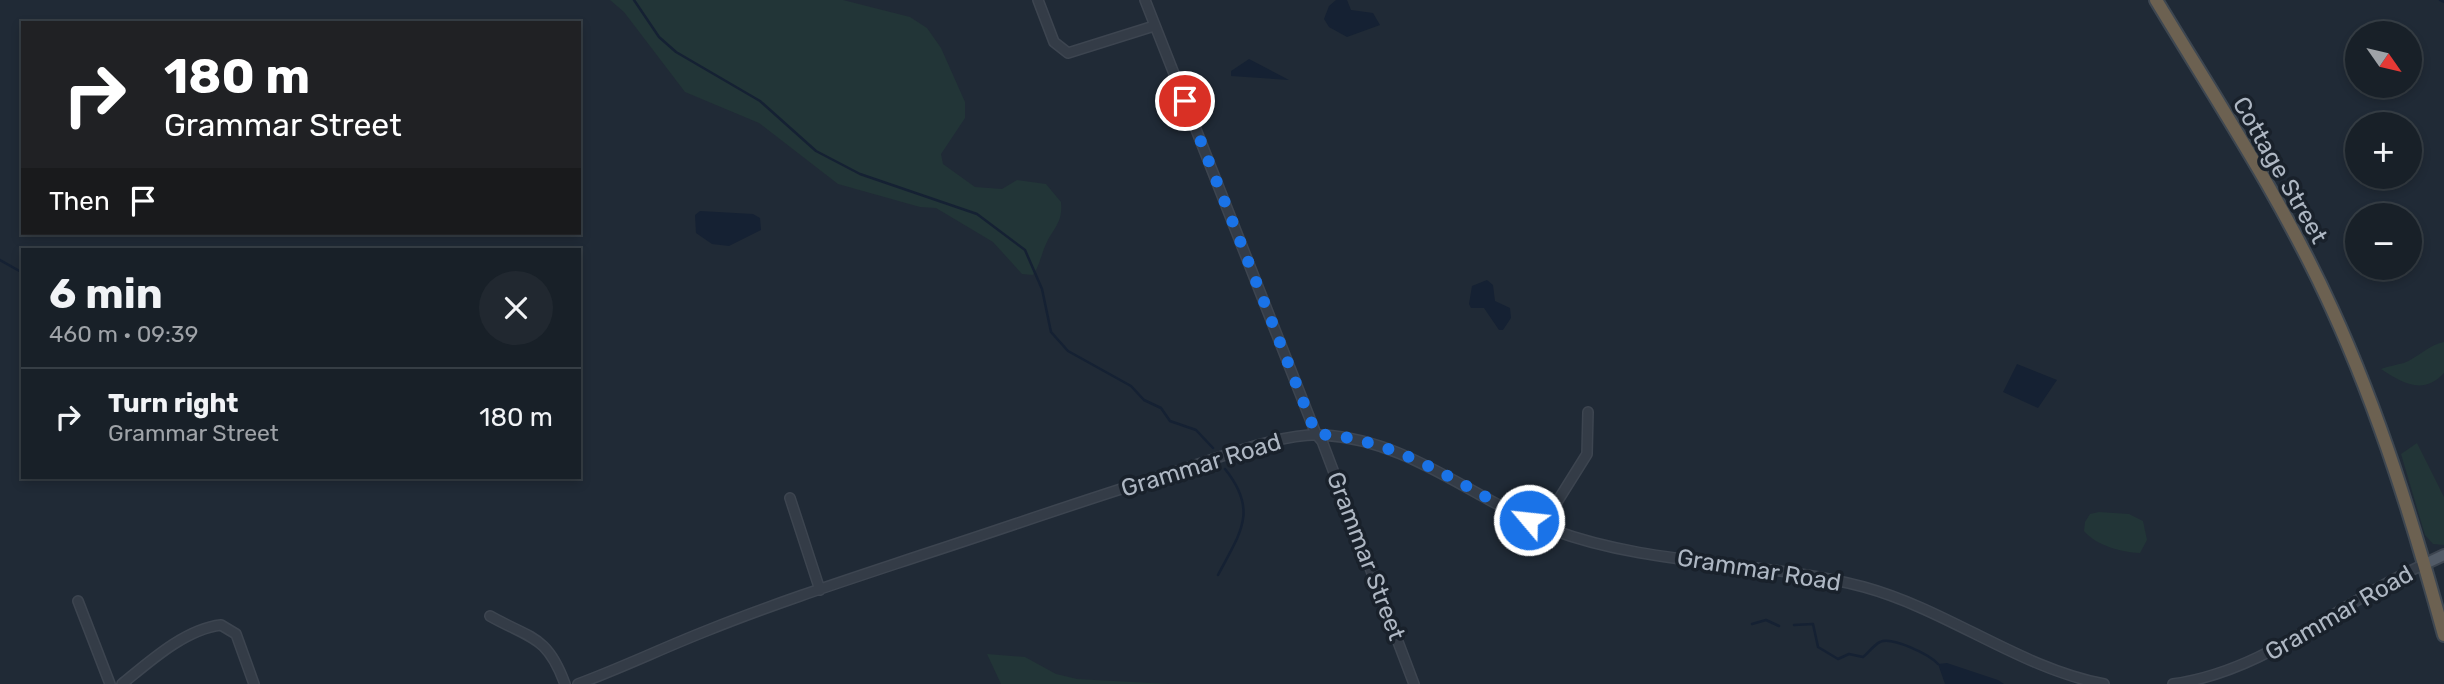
<!DOCTYPE html>
<meta charset="utf-8">
<style>
:root{--surface:#182028;--page:#212830;--text:#f1f3f6;--muted:#9fa3a8;--line:#363e45}
body{margin:0;font-family:Rubik,sans-serif;background:var(--page);color:var(--text);height:100vh;display:flex;flex-direction:column;font-size:26px;white-space:nowrap}
*{box-sizing:border-box;margin:0}
p{font-size:23px;color:var(--muted)}
.icon{flex:none;width:38px;height:38px;fill:none;stroke:currentColor;stroke-width:2;stroke-linecap:round;stroke-linejoin:round}
.map{position:relative;flex:1;overflow:hidden}
.panel{position:absolute;left:21px;top:248px;width:560px;height:231px;display:flex;flex-direction:column;background:var(--surface);border-radius:0px;box-shadow:0 4px 10px #0003,0 0 0 2px var(--line)}
.panel>*{flex:none}
.hud{position:absolute;left:21px;top:21px;width:560px;height:214px;border-radius:0px;box-shadow:0 4px 10px #0003,0 0 0 2px var(--line);background:#202124;color:#fff;overflow:hidden}
.needle{width:46px;rotate:124deg}
.tools{position:absolute;left:2345px;top:21px;display:grid;gap:14px}
.tools a{display:grid;place-items:center;width:77px;height:77px;border-radius:50%;background:var(--surface);box-shadow:0 4px 10px #0003,0 0 0 2px var(--line);font-size:35px}
.pin{position:absolute;display:grid;place-items:center;width:60px;height:60px;color:#fff;margin:-30px;border:4px solid #fff;border-radius:50%;box-shadow:0 2px 7px #0007}
.me{position:absolute;width:77px;margin:-38px;rotate:298deg;stroke-linejoin:round;filter:drop-shadow(0 0 5px #0008)}
.turn{display:flex;align-items:center;gap:24px;height:147px;padding:0 28px;font-size:32px}
.turn .icon{width:91px;height:91px;stroke-width:2.5}
.turn b{display:block;font-size:49px;line-height:60px}
.then{display:flex;align-items:center;height:66px;padding:0 28px;background:#0003;gap:14px;font-size:26px}
.round{display:grid;place-items:center;flex:none;width:74px;height:74px;border-radius:37px;background:var(--page)}
.summary{display:flex;align-items:center;justify-content:space-between;height:119px;padding:0 28px}
h1{font-size:42px;font-weight:700;line-height:52px}
ul{padding:0;list-style:none}
li{display:flex;align-items:center;gap:21px;height:98px;padding:0 28px;border-top:2px solid var(--line)}
li div{flex:1}
li b{display:block;font-size:26px}
li em{font-style:normal}
.map>svg:first-child{display:block}
.green{fill:#223537}
.water{fill:#152133}
.lines{fill:none;stroke-linecap:round;stroke-linejoin:round}
.stream{stroke:#152133;stroke-width:2.5}
.minor-casing{stroke:#3d4550;stroke-width:12}
.major-casing{stroke:#3d4550;stroke-width:14}
.highway-casing{stroke:#3e4751;stroke-width:16}
.minor{stroke:#343c47;stroke-width:9}
.major{stroke:#525b67;stroke-width:10}
.highway{stroke:#6c6151;stroke-width:12}
.route{stroke:#1a73e8;stroke-width:12;stroke-dasharray:0 21.6}
.labels{text-anchor:middle;stroke-width:7;stroke-linejoin:round;paint-order:stroke}
.street-label{font-size:24px;fill:#aeb7c3;stroke:#19212b}
</style>
<div class="map">
<svg width="2444" height="684" viewBox="0 0 2444 684">
<rect width="100%" height="100%" fill="#202a36"/>
<path class="green" d="M610,0H843L910,17L927,28L941,48L965,102V118L941,154L943,164L975,187L1002,189L1017,180L1046,184L1061,202C1063,223 1054,227 1046,244C1041,255 1040,265 1033,275L1022,274L993,242L936,208L920,207L838,184L759,123L685,92L624,12Z
M2444,342V373C2424,395 2403,384 2381,369C2389,366 2396,365 2404,363C2419,357 2428,345 2444,342Z
M2417,443L2444,497V545L2433,544L2425,535L2401,454Z
M2099,512L2129,514L2143,521L2147,540L2140,553C2121,552 2097,546 2084,531L2085,522L2090,514Z
M987,654L1025,657L1056,674L1077,679L1169,684H1001Z"/>
<path class="water" d="M1347,0L1351,10L1373,13L1380,25L1347,37L1329,27L1324,19L1329,6L1336,0Z
M1249,59L1289,80L1231,76V71Z
M700,211L753,214L760,218L761,230L729,246L712,244L696,233L695,215Z
M1487,280L1493,285L1495,301L1510,308L1511,318L1503,330H1499L1484,308H1471L1469,304L1472,286Z
M2017,364L2057,380L2038,408L2003,392Z
M1947,663L1998,680L2004,684H1945L1938,664Z"/>
<g class="lines">
<path class="stream" d="M634,0L659,37L676,52L760,101L816,151L860,174L977,214L1025,250L1042,289L1051,332L1068,351L1131,386L1144,400L1161,408L1170,421L1196,430L1213,448
M2440,0L2444,2
M0,260L23,273
M1218,575C1240,533 1259,511 1225,469
M1752,624L1766,620L1779,626
M1794,625L1813,624L1818,647L1838,659L1849,654L1863,657C1868,653 1875,644 1880,642C1892,636 1930,655 1938,664"/>
<g class="minor-casing">
<path id="minor" d="M1038,0L1054,42L1068,53L1154,26
M1145,0L1316,434L1322,441L1414,684
M790,498L820,590
M1542,526L1587,454L1588,412
M78,601L110,684
M490,616C531,639 547,635 565,684
M122,684C149,662 185,629 221,625L236,634L254,684
M578,684C621,668 663,648 706,631C778,602 853,578 928,553C1005,528 1081,501 1159,477C1203,464 1279,432 1323,435C1411,440 1474,501 1553,530C1652,567 1763,560 1864,587C1948,610 2022,669 2104,684
M2173,684C2268,671 2339,602 2425,564"/>
</g>
<g class="major-casing">
<path id="major" d="M2425,564L2444,555"/>
</g>
<g class="highway-casing">
<path id="highway" d="M2156,0C2217,101 2283,201 2332,309C2380,414 2414,525 2444,635"/>
</g>
<use href="#minor" class="minor"/>
<use href="#major" class="major"/>
<use href="#highway" class="highway"/>
</g>
<g class="lines">
<path class="route" d="M1185,101L1316,434C1398,438 1459,485 1529,520"/>
</g>
<g class="labels">
<g class="street-label">
<text transform="translate(2280 170) rotate(60)" y="8">Cottage Street</text>
<text transform="translate(1201 465) rotate(-17)" y="8">Grammar Road</text>
<text transform="translate(1366 556) rotate(69)" y="8">Grammar Street</text>
<text transform="translate(1759 570) rotate(9)" y="8">Grammar Road</text>
<text transform="translate(2339 613) rotate(-30)" y="8">Grammar Road</text>
</g>
</g>
</svg>
<div class="tools">
<a><svg class="needle" viewBox="-14 -14 28 28"><path d="M0-13l5 13h-10z" fill="#e53935"/><path d="M0 13l5-13h-10z" fill="#9fa3a8"/></svg></a>
<a>+</a>
<a>−</a>
</div>
<div class="pin" style="left:1185px;top:101px;background:#d93025"><svg class="icon" aria-label="arrive" viewBox="0 0 24 24"><path d="M6 21V4h12l-3 4 3 4H6"/></svg></div>
<svg class="me" style="left:1529px;top:520px" viewBox="-20 -20 40 40"><circle r="17" fill="#1a73e8" stroke="#fff" stroke-width="3"/><path d="M0-11L8 9 0 5-8 9z" fill="#fff"/></svg>
<div class="hud">
<div class="turn"><svg class="icon" aria-label="right" viewBox="0 0 24 24"><path d="M7 20v-9h11M14 6l5 5-5 5"/></svg><div><b>180 m</b>Grammar Street</div></div>
<div class="then">Then<svg class="icon" aria-label="arrive" viewBox="0 0 24 24"><path d="M6 21V4h12l-3 4 3 4H6"/></svg></div>
</div>
<section class="panel">
<div class="summary"><div><h1>6 min</h1><p>460 m · 09:39</p></div><a class="round"><svg class="icon" aria-label="close" viewBox="0 0 24 24"><path d="M6 6l12 12M18 6L6 18"/></svg></a></div>
<ul>
<li><svg class="icon" aria-label="right" viewBox="0 0 24 24"><path d="M7 20v-9h11M14 6l5 5-5 5"/></svg><div><b>Turn right</b><p>Grammar Street</p></div><em>180 m</em></li>
</ul>
</section>
</div>
